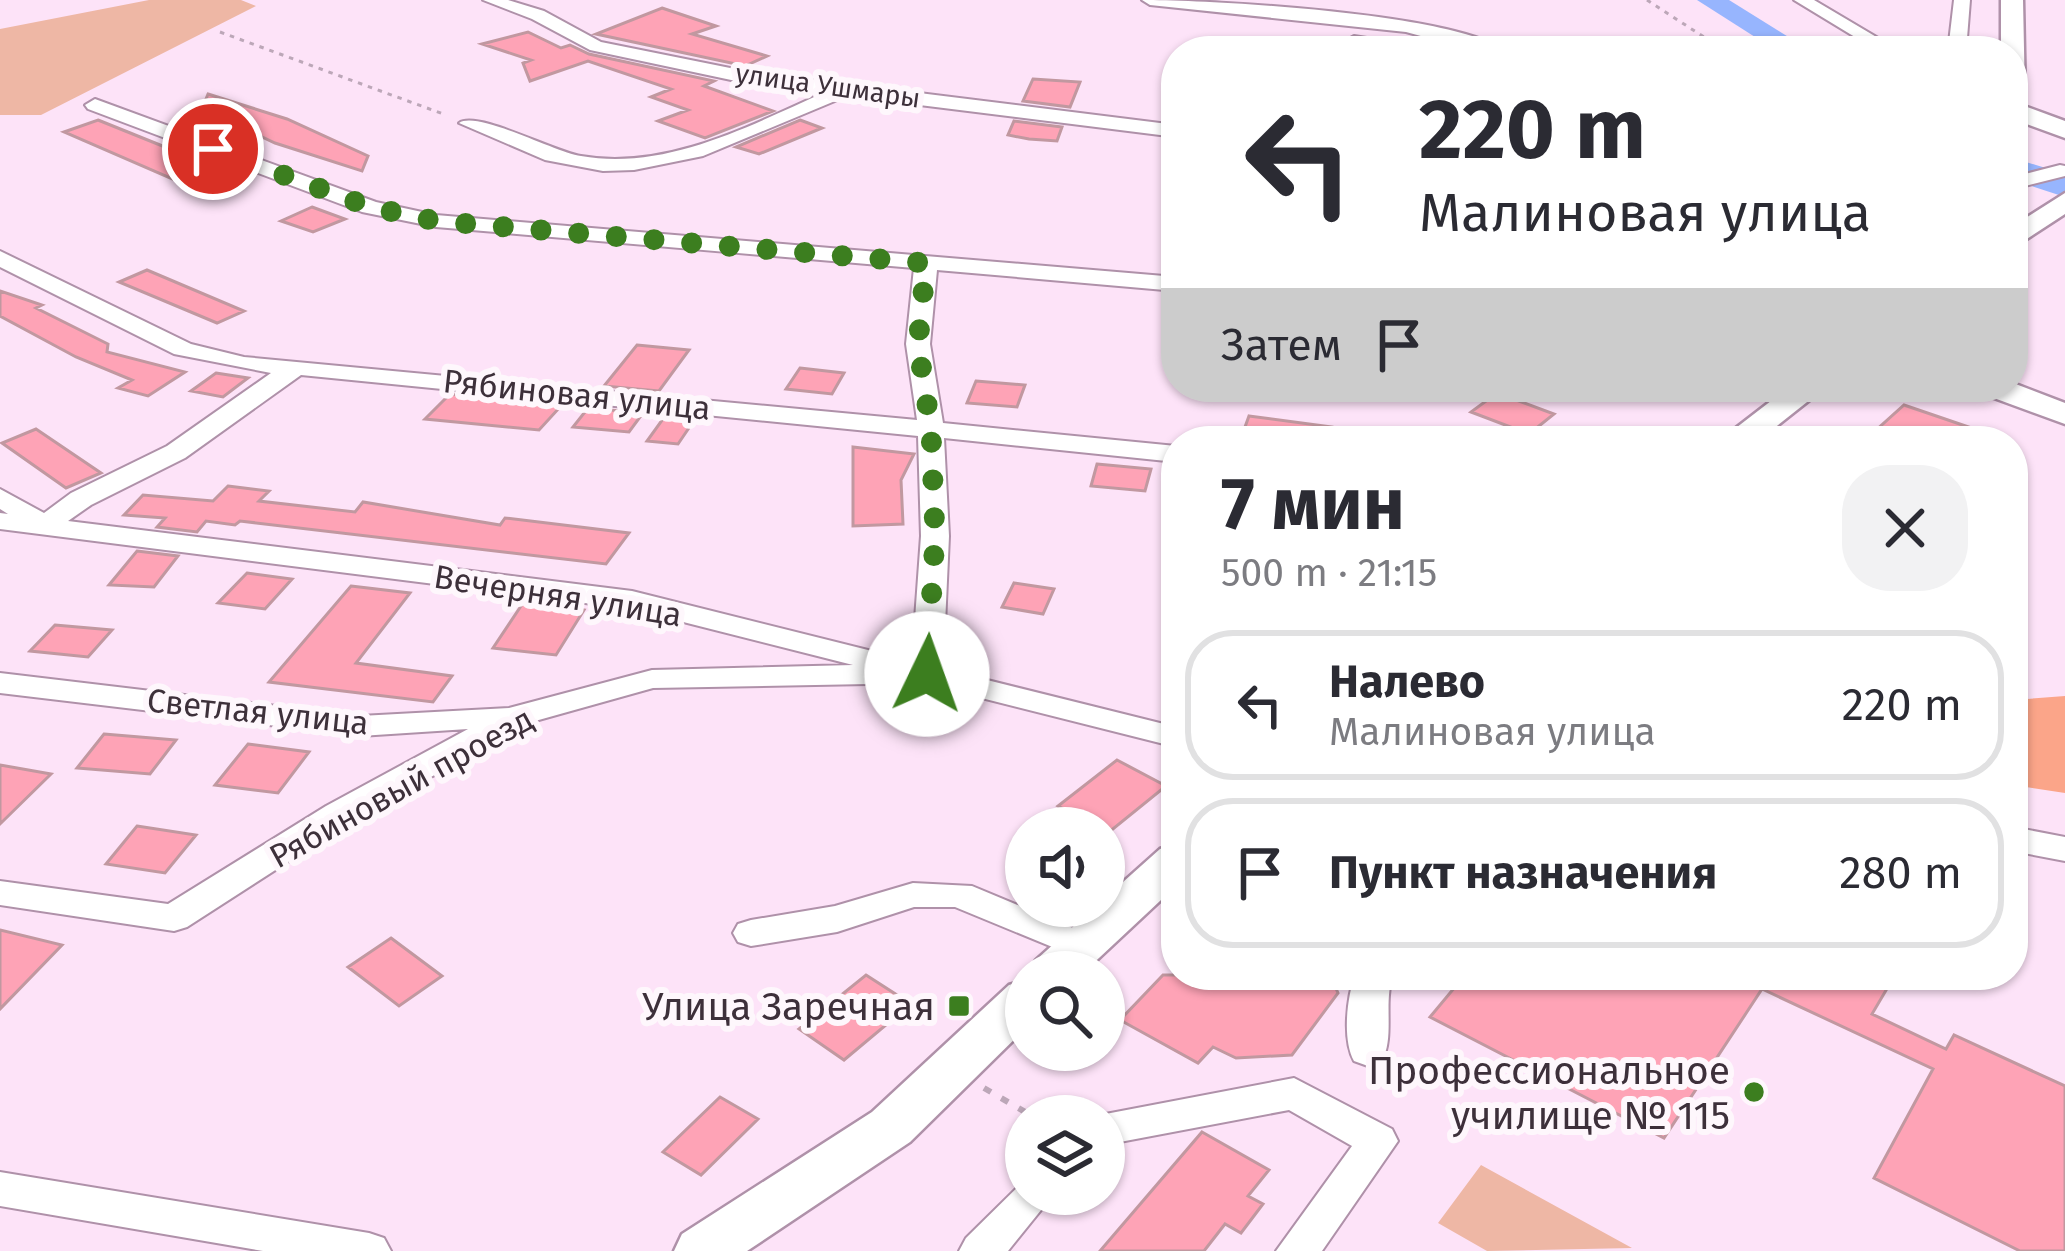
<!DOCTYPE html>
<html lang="ru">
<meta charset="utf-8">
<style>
:root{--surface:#fff;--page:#f2f2f3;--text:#2b2b33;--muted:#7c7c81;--line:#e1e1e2}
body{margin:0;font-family:"Fira Sans",sans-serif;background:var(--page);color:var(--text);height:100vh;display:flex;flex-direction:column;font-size:45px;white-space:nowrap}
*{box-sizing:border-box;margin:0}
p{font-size:39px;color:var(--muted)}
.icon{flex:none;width:66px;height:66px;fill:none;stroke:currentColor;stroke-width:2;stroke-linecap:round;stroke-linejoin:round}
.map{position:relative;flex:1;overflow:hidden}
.sheet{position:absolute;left:1161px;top:426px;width:867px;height:564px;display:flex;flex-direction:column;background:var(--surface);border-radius:48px;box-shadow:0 3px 9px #0004}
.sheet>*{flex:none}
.banner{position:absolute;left:1161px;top:36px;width:867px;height:366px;border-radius:48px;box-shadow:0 3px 9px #0004;background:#fff;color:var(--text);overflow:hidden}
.tools{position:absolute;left:1005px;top:807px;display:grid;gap:24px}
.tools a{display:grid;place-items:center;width:120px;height:120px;border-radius:50%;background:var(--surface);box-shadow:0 3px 9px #0004;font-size:60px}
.pin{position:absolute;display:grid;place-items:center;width:102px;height:102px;color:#fff;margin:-51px;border:6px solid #fff;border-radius:50%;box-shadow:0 3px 12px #0007}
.me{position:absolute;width:132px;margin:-66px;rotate:3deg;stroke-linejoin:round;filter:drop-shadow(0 0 9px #0008)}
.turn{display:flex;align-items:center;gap:42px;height:252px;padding:0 60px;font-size:54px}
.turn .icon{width:156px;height:156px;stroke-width:2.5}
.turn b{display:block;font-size:84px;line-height:102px}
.then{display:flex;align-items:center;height:114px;padding:0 60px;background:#0003;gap:24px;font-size:45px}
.round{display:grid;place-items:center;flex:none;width:126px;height:126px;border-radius:48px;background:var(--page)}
.overview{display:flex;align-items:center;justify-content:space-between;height:204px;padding:0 60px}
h1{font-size:72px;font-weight:700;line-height:90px}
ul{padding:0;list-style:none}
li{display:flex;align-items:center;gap:36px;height:150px;margin:0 24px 18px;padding:0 36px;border:6px solid var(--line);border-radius:48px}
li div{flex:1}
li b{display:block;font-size:45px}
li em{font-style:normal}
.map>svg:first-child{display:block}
.green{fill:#eeb7a5}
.forest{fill:#fba589}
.water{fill:#97b5fe}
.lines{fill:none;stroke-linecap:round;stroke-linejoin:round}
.river{fill:#97b5fe;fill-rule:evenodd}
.building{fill:#fea3b6;stroke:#c198a0;stroke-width:3}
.minor-casing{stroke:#af91a9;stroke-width:4}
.major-casing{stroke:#af91a9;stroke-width:5}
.path-far1{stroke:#bca7b8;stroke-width:3;stroke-dasharray:4.5 6;stroke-linecap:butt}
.path{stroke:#bca7b8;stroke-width:6;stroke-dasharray:8 12;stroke-linecap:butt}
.minor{fill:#fff;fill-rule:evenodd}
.major{fill:#fff;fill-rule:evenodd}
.route{stroke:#3c7e1f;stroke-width:21;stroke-dasharray:0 37.8}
.poi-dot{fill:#3c7e1f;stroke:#fef7fc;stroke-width:4.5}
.labels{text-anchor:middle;stroke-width:12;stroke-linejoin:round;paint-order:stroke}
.far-street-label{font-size:27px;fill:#3d303a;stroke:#fef7fc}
.street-label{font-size:33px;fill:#3d303a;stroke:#fef7fc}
.near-poi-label{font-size:39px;fill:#3d303a;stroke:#fef7fc;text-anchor:end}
</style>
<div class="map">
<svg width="2065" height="1251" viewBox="0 0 2065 1251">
<rect width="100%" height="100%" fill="#fde3f8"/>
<path class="green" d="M149,0H241L256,6L41,115H0V29Z
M1481,1165L1632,1248L1487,1251L1438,1223Z"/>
<path class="forest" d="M2065,696V793L2013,785V700Z"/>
<path class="water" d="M1697,0H1729L1811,51H1777Z"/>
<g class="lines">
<path class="river" d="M2013,158L2065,174V197L2013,180Z"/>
</g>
<path class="building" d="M662,8L716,26L692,34L767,56L745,66L596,34Z
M528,32L561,48L570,45L589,54L714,81L704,86L773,111L705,138L658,121L688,110L651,97L671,89L588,61L530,81L523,63L531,60L482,44Z
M1033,79L1080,82L1070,107L1023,101Z
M208,94L287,119L368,156L362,171L275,143L202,109Z
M98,120L165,147L236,174L193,188L64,132Z
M800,120L822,128L759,154L736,147Z
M1014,121L1062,127L1057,141L1029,139L1008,135Z
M312,207L345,219L313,232L281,221Z
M147,270L244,311L217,323L119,282Z
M0,291L42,305L36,308L108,344L107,352L185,372L148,396L118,388L132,380L76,357L0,316Z
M637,345L689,350L659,391L604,386Z
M800,368L844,373L832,394L786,389Z
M216,373L248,378L223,397L191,391Z
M976,381L1025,385L1017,407L967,403Z
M1497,393L1554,414L1529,434L1471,412Z
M450,394L537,403L561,406L539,430L425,419Z
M1904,405L1998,437L1997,441H1864Z
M588,408L643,413L629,432L573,427Z
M665,416L695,419L678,444L647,441Z
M1249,416L1332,427L1331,441L1241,438Z
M36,429L101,473L66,488L2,443Z
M853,447L914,454L901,480L903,524L853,526Z
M1097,464L1151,469L1145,491L1091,486Z
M228,486L269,491L259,501L355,512L363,502L500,525L505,518L629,533L606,564L240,521L235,525L206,521L197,532L157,527L165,518L124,515L143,495L213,501Z
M137,551L178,556L154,587L109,585Z
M247,573L292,579L265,609L218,603Z
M1014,583L1054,589L1043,614L1002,607Z
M351,586L410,593L356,663L452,676L433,702L269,682Z
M523,603L584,610L556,655L493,648Z
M55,625L112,630L88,657L30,651Z
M104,734L176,740L150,774L77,768Z
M248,744L309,752L278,793L215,785Z
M1117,760L1166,786L1108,833L1058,806Z
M0,765L51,774L0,824Z
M137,826L196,835L165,873L106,864Z
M0,930L62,945L0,1009Z
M391,938L442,976L399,1006L348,967Z
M866,975L911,1004L844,1060L799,1029Z
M1163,975H1330L1338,993L1292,1055L1236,1058L1213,1047L1198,1063L1120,1020Z
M1465,975H1895L1872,1014L1946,1049L1954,1035L2065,1086V1251H2020L1874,1178L1933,1069L1762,989L1664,1138L1430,1017Z
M720,1097L758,1119L701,1175L663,1152Z
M1202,1132L1269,1170L1248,1196L1263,1204L1241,1233L1225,1224L1204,1251H1100Z"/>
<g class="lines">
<g class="minor-casing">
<path id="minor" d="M483,0H508L544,11L601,42L750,72L1176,125V137L847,96L703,156L634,170L603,171L545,160L459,123C477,110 554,152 581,156C665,171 749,126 823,93L750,84L590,50L532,19Z
M1142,0C1214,0 1453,13 1506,51H1476L1406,32L1150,5Z
M1794,0H1814L1900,51H1878Z
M1954,0H1970L1966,51H1948Z
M1354,36L1418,46L1427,51L1348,45L1345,41Z
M95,99L376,202L436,215L1176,277V291L937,270L930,344L943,423L1176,446V462L944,438L949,536L943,669L1176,727V747L922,683L653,688L528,723L350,822L187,927L174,931L0,905V881L168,904L326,806L468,729L360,736L0,693V673L360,716L509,708L652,670L853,665L632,609L0,529V513L8,514L0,509V489L44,513L71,493L167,446L271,373L174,354L0,267V251L191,344L244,357L917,420L906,344L914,268L436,227L362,212L88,109L85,105ZM301,375L918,436L921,536L912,661L632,591L68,521L91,505L185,458Z
M2060,165L2065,166V176L2013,189V177Z
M2013,827L2065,837V861L2013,851Z
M913,883L972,886L1092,936L1097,945L1092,954L1079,958L955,907H914L837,932L751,946L738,942L733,933L738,924L751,920L835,906Z
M1355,975H1393C1383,1003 1395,1036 1382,1061L1368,1066L1354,1061C1342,1039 1347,998 1355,975Z
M1294,1078L1392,1129L1398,1141L1322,1251H1276L1352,1146L1289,1110L1104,1145V1116H1095Z
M0,1172L369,1233L384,1238L391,1251H263L0,1206Z
M1026,1179V1194H1054L1008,1251H959L966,1238Z"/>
</g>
<g class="major-casing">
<path id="major" d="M2001,0H2023L2025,98L2019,104L2065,121V138L2013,119V51H2001Z
M2065,193V214L2013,248V226Z
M2013,383L2065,403V424L1983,394L1978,387H2013Z
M1789,387H1826L1758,441H1719Z
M1176,844V886L1084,972H1029L1036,960L1096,906H1104V899L1160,849Z
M1026,980V1028L910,1142L747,1251H674L682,1234L872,1112L1009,985Z"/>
</g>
<path class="path-far1" d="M1647,0L1710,41L1713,51
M220,32L446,115"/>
<path class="path" d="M984,1088L1032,1116"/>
<use href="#minor" class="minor"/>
<use href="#major" class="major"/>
</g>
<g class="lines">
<path class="route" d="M213,149L370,207L436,221L926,263L918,344L931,431L935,536L927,674"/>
</g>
<g class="poi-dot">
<rect x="947" y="994" width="24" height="24" rx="6"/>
<circle cx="1754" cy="1092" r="12"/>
</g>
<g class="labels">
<g class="far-street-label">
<text transform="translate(828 86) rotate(8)" y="9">улица Ушмары</text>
</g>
<g class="street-label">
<text transform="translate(577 394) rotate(6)" y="12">Рябиновая улица</text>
<text transform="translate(558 595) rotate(9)" y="12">Вечерняя улица</text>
<text transform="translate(258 711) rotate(6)" y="12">Светлая улица</text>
<text transform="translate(401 787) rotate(-29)" y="12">Рябиновый проезд</text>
</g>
<g class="near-poi-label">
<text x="935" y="1020">Улица Заречная</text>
<text x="1730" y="1084">Профессиональное<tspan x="1730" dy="45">училище № 115</tspan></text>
</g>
</g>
</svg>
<div class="tools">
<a><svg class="icon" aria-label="sound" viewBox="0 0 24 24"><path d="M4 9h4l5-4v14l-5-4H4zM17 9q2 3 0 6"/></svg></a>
<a><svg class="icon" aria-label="search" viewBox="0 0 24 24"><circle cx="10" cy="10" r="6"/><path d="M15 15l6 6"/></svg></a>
<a><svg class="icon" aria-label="layers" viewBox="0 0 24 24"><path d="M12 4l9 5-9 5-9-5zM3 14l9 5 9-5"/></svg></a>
</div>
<div class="pin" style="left:213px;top:149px;background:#d93025"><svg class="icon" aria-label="arrive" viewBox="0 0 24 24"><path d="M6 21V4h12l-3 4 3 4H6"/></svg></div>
<svg class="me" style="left:927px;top:674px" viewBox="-20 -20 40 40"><circle r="19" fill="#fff"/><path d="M0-13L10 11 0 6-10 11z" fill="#3c7e1f"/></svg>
<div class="banner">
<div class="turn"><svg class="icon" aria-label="left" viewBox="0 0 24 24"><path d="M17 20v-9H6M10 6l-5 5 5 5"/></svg><div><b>220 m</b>Малиновая улица</div></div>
<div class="then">Затем<svg class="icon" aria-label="arrive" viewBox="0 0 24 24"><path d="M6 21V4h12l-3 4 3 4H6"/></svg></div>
</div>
<section class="sheet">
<div class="overview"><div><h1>7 мин</h1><p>500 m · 21:15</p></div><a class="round"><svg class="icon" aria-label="close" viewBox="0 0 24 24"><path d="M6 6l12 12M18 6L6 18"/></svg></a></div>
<ul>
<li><svg class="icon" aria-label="left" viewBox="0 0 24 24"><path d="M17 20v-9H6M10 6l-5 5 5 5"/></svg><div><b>Налево</b><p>Малиновая улица</p></div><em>220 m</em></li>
<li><svg class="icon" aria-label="arrive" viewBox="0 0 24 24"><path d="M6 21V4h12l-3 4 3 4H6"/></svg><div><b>Пункт назначения</b></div><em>280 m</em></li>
</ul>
</section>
</div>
